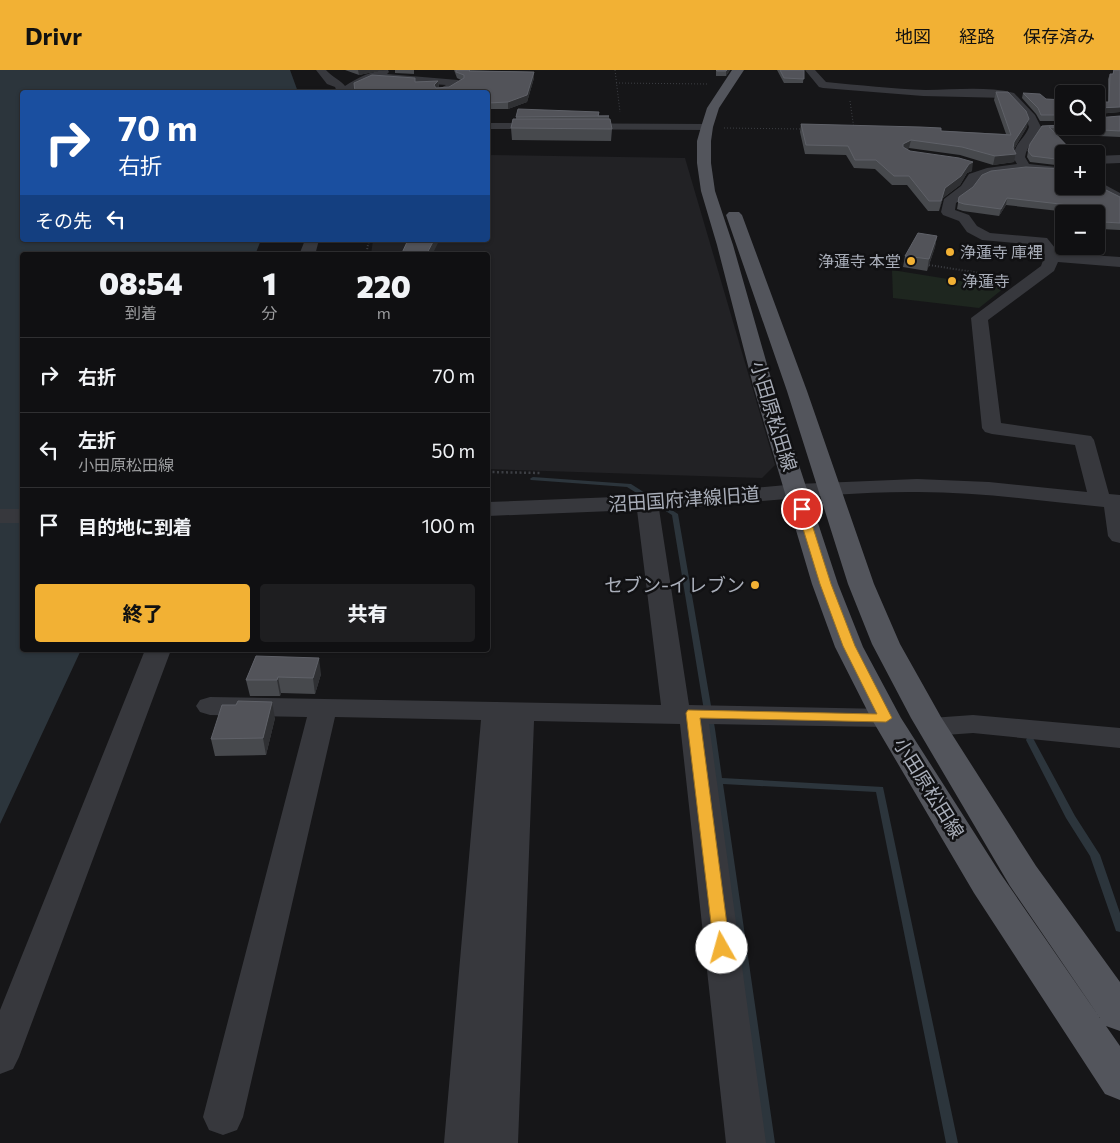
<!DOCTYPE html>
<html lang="ja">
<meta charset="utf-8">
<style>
:root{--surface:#101012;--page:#1e1e20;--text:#f1f3f6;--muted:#9c9d9f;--line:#303032;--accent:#f2b134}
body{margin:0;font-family:Commissioner,"Noto Sans JP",sans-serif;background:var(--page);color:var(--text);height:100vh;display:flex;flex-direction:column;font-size:19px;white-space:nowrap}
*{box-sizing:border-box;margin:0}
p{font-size:16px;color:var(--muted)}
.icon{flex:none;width:28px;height:28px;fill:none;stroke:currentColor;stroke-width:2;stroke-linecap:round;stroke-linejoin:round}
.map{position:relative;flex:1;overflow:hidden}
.sheet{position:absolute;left:20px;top:182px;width:470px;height:400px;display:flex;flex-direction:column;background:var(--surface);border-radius:5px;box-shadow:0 1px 4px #0004,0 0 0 1px var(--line)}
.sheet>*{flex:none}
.hud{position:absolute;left:20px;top:20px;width:470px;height:152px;border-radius:5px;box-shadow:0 1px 4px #0004,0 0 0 1px var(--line);background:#1a4fa0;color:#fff;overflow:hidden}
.controls{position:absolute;left:1055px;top:15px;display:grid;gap:10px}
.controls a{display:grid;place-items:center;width:50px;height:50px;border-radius:5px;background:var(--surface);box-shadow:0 1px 4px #0004,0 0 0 1px var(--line);font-size:25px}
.pin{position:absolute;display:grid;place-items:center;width:42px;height:42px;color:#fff;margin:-21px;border:2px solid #fff;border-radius:50%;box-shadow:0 1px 5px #0007}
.me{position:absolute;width:55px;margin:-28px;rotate:353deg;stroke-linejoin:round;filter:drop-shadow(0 0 4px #0008)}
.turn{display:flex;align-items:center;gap:18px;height:105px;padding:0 15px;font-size:22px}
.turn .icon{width:65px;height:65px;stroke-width:2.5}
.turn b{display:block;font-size:35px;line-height:42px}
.then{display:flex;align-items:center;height:48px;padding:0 15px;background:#0003;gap:10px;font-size:19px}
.eta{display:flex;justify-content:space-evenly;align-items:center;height:85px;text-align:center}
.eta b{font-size:30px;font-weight:800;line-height:35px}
.action{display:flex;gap:10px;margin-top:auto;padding:10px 15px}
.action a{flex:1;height:58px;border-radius:5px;background:var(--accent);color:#111;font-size:20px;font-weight:800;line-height:58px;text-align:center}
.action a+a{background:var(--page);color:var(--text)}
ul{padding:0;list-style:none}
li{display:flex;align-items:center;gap:15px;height:75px;padding:0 15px;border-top:1px solid var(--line)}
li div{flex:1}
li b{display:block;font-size:19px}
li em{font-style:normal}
header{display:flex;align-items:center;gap:30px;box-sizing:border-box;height:70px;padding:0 25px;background:var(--accent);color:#111}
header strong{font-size:24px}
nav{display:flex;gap:28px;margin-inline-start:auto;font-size:18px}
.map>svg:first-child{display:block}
.built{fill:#222225}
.green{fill:#1e261f}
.water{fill:#2c353c}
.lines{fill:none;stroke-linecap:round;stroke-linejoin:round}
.stream{fill:#2c353c;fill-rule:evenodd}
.path-far2{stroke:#3d3f44;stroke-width:1;stroke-dasharray:1 2;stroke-linecap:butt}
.path-far1{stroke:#3d3f44;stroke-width:2;stroke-dasharray:1 2;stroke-linecap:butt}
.path{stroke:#3d3f44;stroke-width:2.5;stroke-dasharray:2 2.5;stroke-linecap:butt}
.minor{fill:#37383d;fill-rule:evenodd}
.major{fill:#53555c;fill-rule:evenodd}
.wall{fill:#47494d}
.shaded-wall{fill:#2f3033}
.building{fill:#525359;stroke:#5f6168}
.route{fill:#f2b134;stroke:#9d7322}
.poi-dot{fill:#f2b134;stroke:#111113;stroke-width:2}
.labels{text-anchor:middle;stroke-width:5;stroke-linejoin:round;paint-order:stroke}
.far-poi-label{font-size:16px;fill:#a8adb8;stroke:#111113;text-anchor:start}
.street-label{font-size:19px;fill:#a8adb8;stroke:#111113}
.poi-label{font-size:19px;fill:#a8adb8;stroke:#111113;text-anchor:end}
</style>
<header>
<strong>Drivr</strong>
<nav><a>地図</a><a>経路</a><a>保存済み</a></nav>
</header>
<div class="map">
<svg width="1120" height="1073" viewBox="0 0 1120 1073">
<rect width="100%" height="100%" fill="#161618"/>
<path class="built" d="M488,85L685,88L775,395L762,408L488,399V185H371L373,170H488Z"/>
<path class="green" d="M892,200L1004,218L979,238L893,228Z"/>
<path class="water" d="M0,0H290L298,22H22V170H261L255,185H22V580H81L0,754Z"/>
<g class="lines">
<path class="stream" d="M533,407L631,414L678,444L715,659L722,708L883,717L958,1073H946L876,722L723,714L775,1073H763L707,659L672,445L627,417L531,410L530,409L531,408Z
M1030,667L1033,668L1034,670L1075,746L1100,785L1120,843V862L1116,861L1115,858L1090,786L1066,748L1026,670L1027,668Z"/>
<path class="path-far2" d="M615,0L620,42
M616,13L708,14
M850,31L854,59
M724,58L802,59"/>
<path class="path-far1" d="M366,185L369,170
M929,195L1005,207"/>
<path class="path" d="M488,402L541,403"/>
<path class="minor" d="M316,0H326C331,6 343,12 345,16C357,8 372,0 388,0L389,2L387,4L458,10L463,13L448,22H436L437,20L446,15L381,10L377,8C361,14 354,22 337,22L335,17L327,14Z
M805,0H815L826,12C859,15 893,19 926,20C954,20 986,16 1014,23L1035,45L1041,57C1037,69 1027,74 1025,87L1029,94L1057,97L1058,100L1057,103L1025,101L989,106L979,110L971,122L956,133L955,140L969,145L977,156L990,163L1047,168L1059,183L1120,187V197L1058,192L1054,201L988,250L1001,353L1091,366L1094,370L1109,424L1120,425V473L1112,471L1108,466L1104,437C1042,431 980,422 918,422C831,421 745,435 659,439L689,635L886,639L896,641L900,648L896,655L886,657L709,654L766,1073H726L680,654L534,651L518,1073H444L481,650L335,647L243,1047L237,1060L223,1065L209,1060L203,1047L307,647L210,645L200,642L196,636L200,630L210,627L661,635L637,440L488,446V432L691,424L797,414L917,409L989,412L1087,422L1075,375L992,364L985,362L982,358L971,248L1041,196L1045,185L1038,175L982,170L967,162L959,151L943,145L941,142L944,129L961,116L969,104L987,98L1017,94L1013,87C1016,71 1024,70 1029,57L1026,48L1007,28L923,26L823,18L819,17Z
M488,53L707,54L713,57L707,60L488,59Z
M1120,85V93L1096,94V86Z
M1096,110L1120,123V133L1091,117L1096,116Z
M305,170H319L315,185H299Z
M0,439H22V453H0Z
M145,580H171L19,987L13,999L0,1004V940Z
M973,645L1120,658V678L973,663L931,666L921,664L917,657L921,650L931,648Z"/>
<path class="major" d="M732,0H744L719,38L713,57L711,71V93L715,121L733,175L774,319L838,514L863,577L901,648L1000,803L1100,948L1010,816L911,648L872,574L848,514L787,321L726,145L729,142H739L742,145L807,321L874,514L900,574L941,647L1036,796L1120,912V961L1106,956L1120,976V1030L1105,1024L974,823L871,648L835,577L812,514L754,319L717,175L701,121L697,93V71L701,57L707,38Z"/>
</g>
<path class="wall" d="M345,0H383L359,5Z
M395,0H414V4L395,3Z
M454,0L534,2V8L527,32L508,39H488V22H355L354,13L438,11L439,17L438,18L449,17L461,10L457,8Z
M716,0H730L726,6H716Z
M777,0H804L803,13H784Z
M1113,0H1120V42L1097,44L1096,32H1108V9L1110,4H1113Z
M996,22L1027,57L1014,79L1016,84L1014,92L993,95L960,85L909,78L907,79L910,81L972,101L967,103L960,115L943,128L939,141H928L907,115H892L875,99L854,98L846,85L805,84L800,62L801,54L1006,64L994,30Z
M1023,23L1046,29L1064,30V51H1040L1036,44L1022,28Z
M599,42V46H609V49L612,59L611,71L512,70L511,58L516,49V47Z
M1120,46V67L1056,64L1064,84V96L1030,92L1027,87L1028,81L1042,56L1064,55Z
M959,127H1120V160L1101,159L1102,146L1096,145V144H1086L1006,135L999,146L963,141L957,139Z
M937,166L935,177L927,201L903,197L905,186Z
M256,586L321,604L315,624L281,623L280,626H250L246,610Z
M236,635L275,648L266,685L215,686L211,669Z"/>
<path class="shaded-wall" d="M358,0H383L359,5Z
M727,0H730L726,6V1Z
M534,2V8L527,32L508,39V32Z
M438,11L439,17L434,21V15Z
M1120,37V42L1096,44L1097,38Z
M1029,49L1027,57L1013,81L1016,84L1014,92L993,95L995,86L1014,72Z
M911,70L909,78L902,82L903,74Z
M973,92L972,101L967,103L960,115L943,128L939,141L945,118L969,94Z
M1007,128L1006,135L999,146L1001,139Z
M937,166L935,177L927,201L929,189Z
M434,170H438V173L432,185H426Z
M319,588L321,604L315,624L313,608Z
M278,607L281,623L280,626L277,610Z
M272,632L275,648L266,685L263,668Z"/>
<path class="building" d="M456,0H470L469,1L534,2L527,25L508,32L488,33V22H355L354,13L372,5L415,8V12L438,11L434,15L436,18L449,17L464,8V5L456,2Z
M716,0H727L726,1H717Z
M780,0H804V9L784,8Z
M1114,0H1120V37L1097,38L1096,47V32H1109L1110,4H1113Z
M996,22H1008L1026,41L1029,49L1014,72L1013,78L1016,84L995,86L962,77L911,70L903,74V77L910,81L959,88L973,92L969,94L961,106L945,118L941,131H929L909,106H894L876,90H855L848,76L806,75L801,54L920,57L941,58V61L1011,65Z
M1023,23L1040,24L1046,29L1064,30V45H1041L1038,38Z
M518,39L599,42L598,46H609L516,47Z
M1120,46V61L1049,57L1075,84H1064V90L1032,86L1028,81L1030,74L1042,56L1064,55V56H1096V48Z
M513,49H610L612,59L511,58Z
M1026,97L1064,99V116H1096V115L1120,127V153L1103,152L1104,139L1007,128L1001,139L964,134L958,132L959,127L973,117L982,105L991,101Z
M918,163L937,166L929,189L905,186Z
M408,170H434L426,185H401Z
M256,586L319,588L313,608L278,607L277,610H246Z
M238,631L272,632L263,668L211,669L222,635H236Z"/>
<path class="route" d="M802,436L807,439L831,514L855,576L892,648L886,652L700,648L730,878L727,882L722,884L716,882L714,878L686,643L688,640L877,644L843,576L820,514L797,439Z"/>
<g class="poi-dot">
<circle cx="950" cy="182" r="5"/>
<circle cx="911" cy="191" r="5"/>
<circle cx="952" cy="211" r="5"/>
<circle cx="755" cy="515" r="5"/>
</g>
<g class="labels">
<g class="far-poi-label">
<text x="960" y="188">浄蓮寺 庫裡</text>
<text x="901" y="197" text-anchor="end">浄蓮寺 本堂</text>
<text x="962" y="217">浄蓮寺</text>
</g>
<g class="street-label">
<text transform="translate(774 346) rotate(73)" y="7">小田原松田線</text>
<text transform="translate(684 429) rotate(-4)" y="7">沼田国府津線旧道</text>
<text transform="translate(929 718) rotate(58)" y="7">小田原松田線</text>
</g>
<g class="poi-label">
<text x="745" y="522">セブン-イレブン</text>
</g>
</g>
</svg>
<div class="controls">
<a><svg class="icon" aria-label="search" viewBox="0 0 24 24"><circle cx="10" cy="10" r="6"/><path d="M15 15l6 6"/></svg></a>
<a>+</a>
<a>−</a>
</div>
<div class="pin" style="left:802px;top:439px;background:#d93025"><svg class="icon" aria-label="arrive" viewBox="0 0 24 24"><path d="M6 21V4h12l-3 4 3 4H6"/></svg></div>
<svg class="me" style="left:722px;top:878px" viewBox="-20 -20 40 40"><circle r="19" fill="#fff"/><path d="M0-13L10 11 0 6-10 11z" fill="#f2b134"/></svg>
<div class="hud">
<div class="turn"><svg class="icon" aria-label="right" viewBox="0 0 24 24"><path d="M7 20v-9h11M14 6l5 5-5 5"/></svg><div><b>70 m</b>右折</div></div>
<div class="then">その先<svg class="icon" aria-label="left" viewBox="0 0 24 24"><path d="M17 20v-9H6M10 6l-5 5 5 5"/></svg></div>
</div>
<section class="sheet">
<div class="eta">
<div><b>08:54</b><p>到着</p></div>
<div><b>1</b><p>分</p></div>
<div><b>220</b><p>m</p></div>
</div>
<ul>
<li><svg class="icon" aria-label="right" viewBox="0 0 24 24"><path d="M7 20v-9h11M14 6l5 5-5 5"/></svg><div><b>右折</b></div><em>70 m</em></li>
<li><svg class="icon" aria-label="left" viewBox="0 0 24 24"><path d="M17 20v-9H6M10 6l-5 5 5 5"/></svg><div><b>左折</b><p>小田原松田線</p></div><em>50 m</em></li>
<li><svg class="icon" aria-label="arrive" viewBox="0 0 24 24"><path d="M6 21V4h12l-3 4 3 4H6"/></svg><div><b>目的地に到着</b></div><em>100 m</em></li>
</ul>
<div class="action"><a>終了</a><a>共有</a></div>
</section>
</div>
